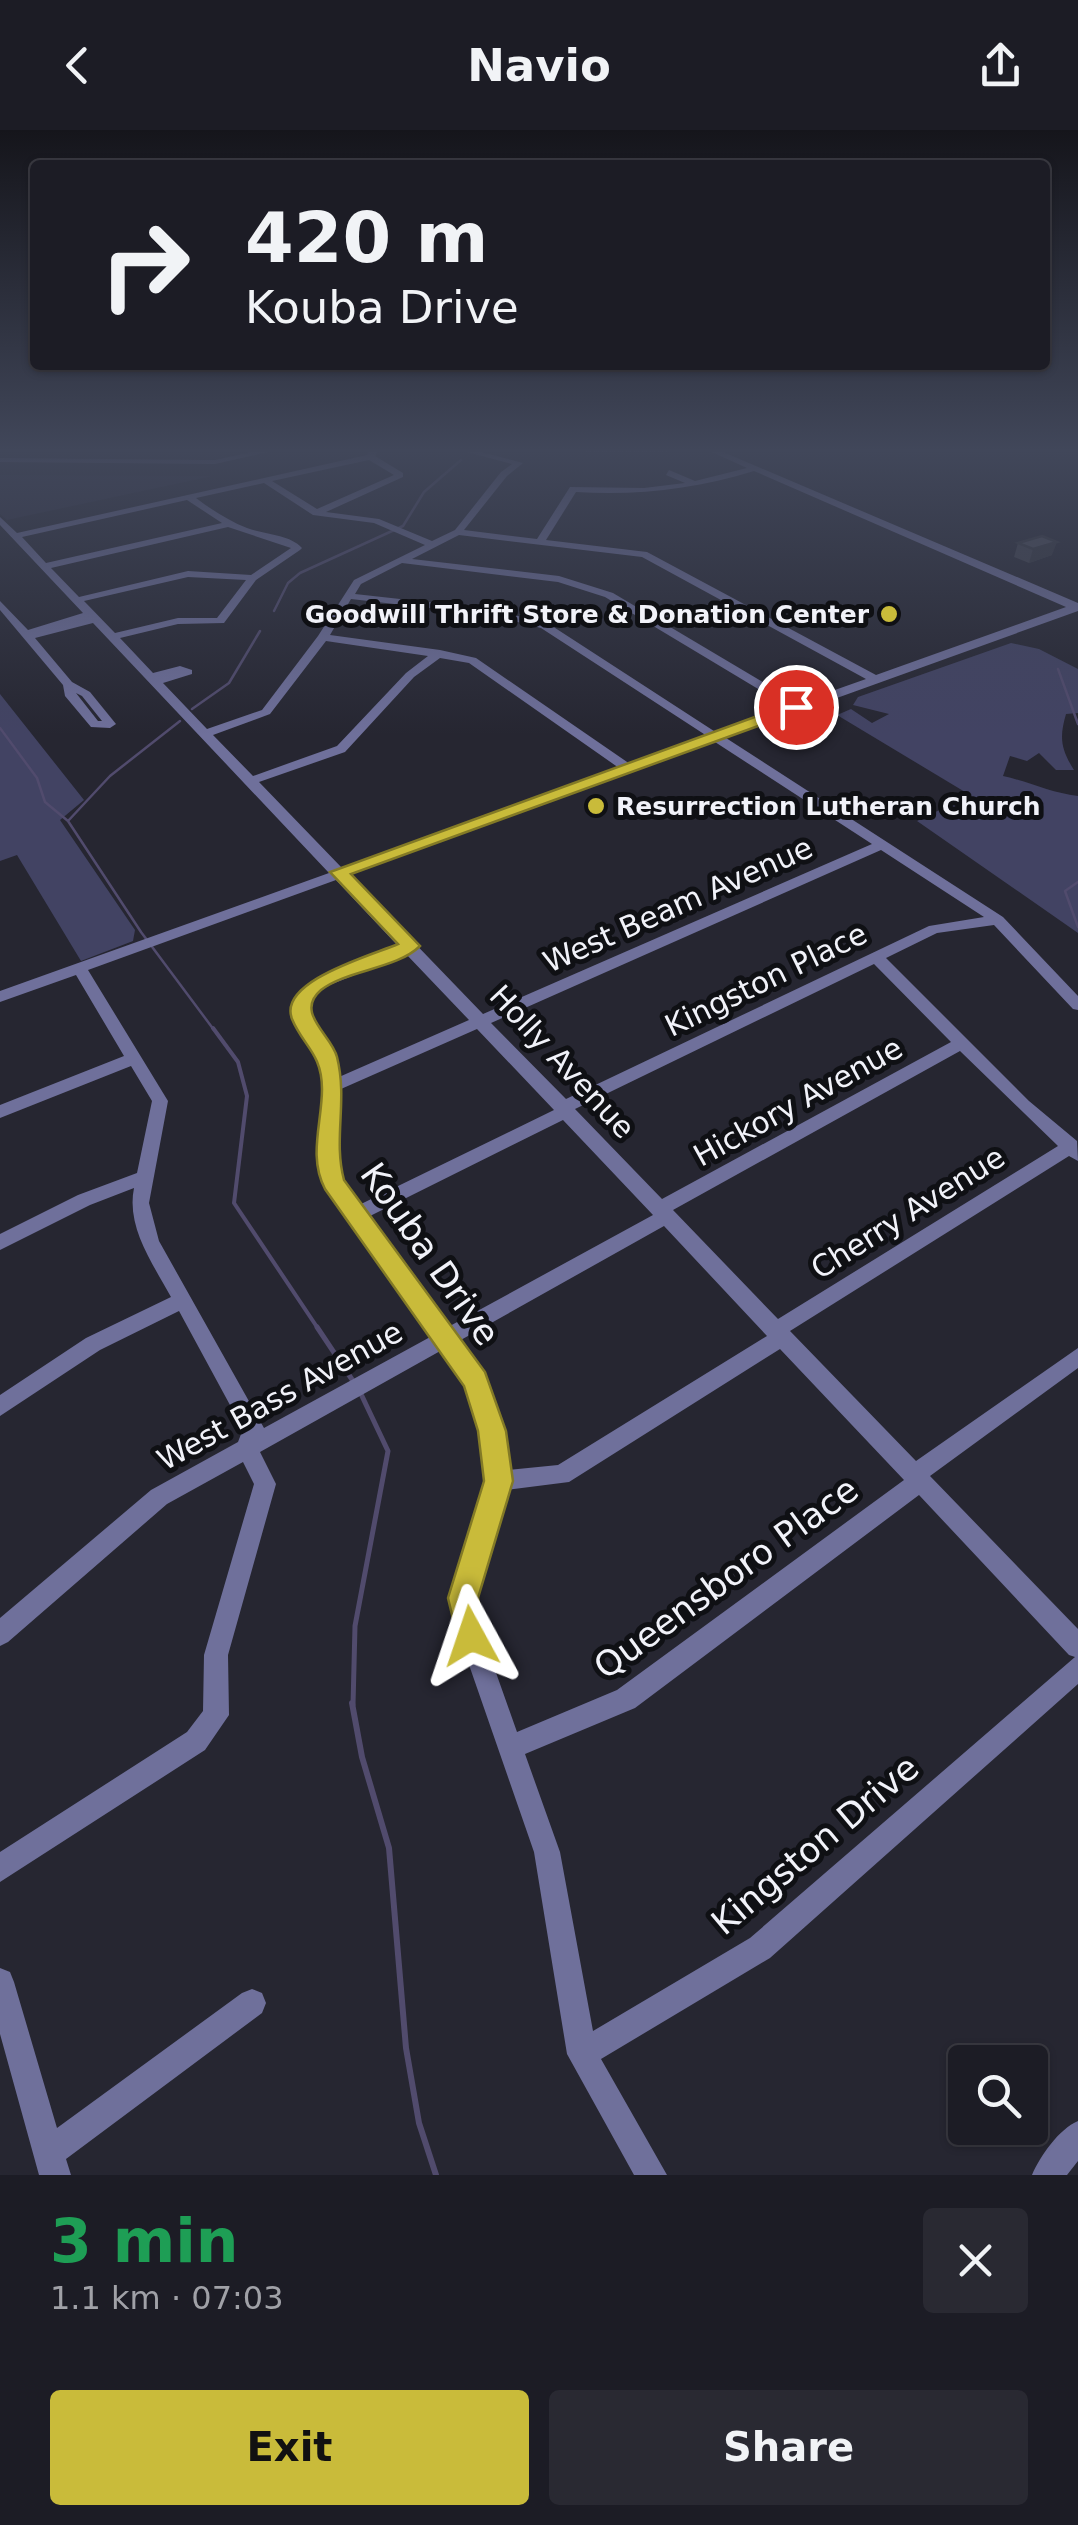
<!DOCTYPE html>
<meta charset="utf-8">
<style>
:root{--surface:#1c1c25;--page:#292932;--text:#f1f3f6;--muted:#a0a1a7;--line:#3a3a42;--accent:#c9bb3a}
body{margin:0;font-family:"DejaVu Sans",sans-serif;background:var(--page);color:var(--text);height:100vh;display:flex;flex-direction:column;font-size:38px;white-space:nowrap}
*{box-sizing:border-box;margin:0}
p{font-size:32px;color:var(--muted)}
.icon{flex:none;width:55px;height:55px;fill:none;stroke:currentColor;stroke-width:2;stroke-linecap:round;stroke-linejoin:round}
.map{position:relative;height:2045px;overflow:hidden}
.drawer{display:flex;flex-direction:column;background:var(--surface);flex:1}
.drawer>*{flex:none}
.guide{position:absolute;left:30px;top:30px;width:1020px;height:210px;border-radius:10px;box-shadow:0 2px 8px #0004,0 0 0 2px var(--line);background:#1c1c25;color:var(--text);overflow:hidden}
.fabs{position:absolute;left:948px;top:1915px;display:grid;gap:20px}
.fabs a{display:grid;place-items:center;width:100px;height:100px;border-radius:10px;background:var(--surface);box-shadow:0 2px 8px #0004,0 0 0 2px var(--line);font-size:50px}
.pin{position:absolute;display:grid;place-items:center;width:85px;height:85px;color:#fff;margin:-42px;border:5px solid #fff;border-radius:50%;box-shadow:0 2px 10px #0007}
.me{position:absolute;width:110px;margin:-55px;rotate:355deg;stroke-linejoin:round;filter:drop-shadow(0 0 8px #0008)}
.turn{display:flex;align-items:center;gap:35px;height:210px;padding:0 50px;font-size:45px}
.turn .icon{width:130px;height:130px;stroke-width:2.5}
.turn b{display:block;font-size:70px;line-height:85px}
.round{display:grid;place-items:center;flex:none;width:105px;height:105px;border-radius:10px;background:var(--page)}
.summary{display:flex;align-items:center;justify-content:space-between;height:170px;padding:0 50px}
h1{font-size:60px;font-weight:800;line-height:75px;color:#1e9e55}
.primary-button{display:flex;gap:20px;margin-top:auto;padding:20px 50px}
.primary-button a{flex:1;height:115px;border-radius:10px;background:var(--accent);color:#111;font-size:40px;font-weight:800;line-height:115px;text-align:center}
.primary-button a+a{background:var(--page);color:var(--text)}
header{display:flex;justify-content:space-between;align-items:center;height:130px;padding:0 50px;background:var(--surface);font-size:45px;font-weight:800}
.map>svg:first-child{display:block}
.built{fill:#2e2e3f}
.green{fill:#424363}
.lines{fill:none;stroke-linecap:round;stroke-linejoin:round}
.stream-far3{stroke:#514b6d;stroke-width:2.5}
.stream-far2{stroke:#514b6d;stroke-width:4}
.stream-far1{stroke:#514b6d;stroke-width:5}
.stream{stroke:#514b6d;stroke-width:6}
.minor{fill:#6f709b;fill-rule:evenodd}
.highway{fill:#e0e1f7;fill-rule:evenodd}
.wall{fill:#40414b}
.shaded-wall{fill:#34353d}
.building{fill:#4b4c57;stroke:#34353d;stroke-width:2.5}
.route{fill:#c9bb3a;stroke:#837a26;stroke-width:2.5}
.poi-dot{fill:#c9bb3a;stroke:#0f1014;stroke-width:4}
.labels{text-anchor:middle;stroke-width:10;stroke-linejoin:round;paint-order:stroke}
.far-poi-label{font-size:25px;font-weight:bold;fill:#f1f2f9;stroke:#0f1014;text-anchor:end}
.street-label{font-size:30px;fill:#f1f2f9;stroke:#0f1014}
.near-street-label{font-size:35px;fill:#f1f2f9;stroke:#0f1014}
</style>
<header><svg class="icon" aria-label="back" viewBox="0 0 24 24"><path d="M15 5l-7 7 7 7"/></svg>Navio<svg class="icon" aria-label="share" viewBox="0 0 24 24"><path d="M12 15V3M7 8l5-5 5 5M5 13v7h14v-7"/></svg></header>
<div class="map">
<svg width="1078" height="2045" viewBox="0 0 1078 2045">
<rect width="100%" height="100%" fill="#262631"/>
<path class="built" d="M0,345L213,346L7,390L0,384Z"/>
<path class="green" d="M1011,513L1039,519L1078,539V583L1066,584C1059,608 1061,619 1074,640H1056L1039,623L1027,631L1010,626L1003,646C1030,652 1051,663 1078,666V803L917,691L970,665L837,585L851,579L872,593L889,584L853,575L858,567Z
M0,564L84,670L60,690L135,800L133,811L81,831L17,725L0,731Z"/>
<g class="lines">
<path class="stream-far3" d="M274,481L288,453L300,443L403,396L424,362L461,330
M1058,539L1078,594
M192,579L229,553L260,501
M0,598L37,648L45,672L68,691L141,802L214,900
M68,691L110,646L180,591
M1078,752L1065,761L1078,797"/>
<path class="stream-far2" d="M213,898L238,932L247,966L234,1073L319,1200"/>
<path class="stream-far1" d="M317,1197L353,1251
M353,1575L355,1496L388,1321L361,1264"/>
<path class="stream" d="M352,1573L362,1627L389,1718L406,1918L419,1993L436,2045"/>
<path class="minor" d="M265,319H281L215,334L0,332V328L215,330Z
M371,319H379L375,326L403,343V347L326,382L379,389L432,411L455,400L501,342L512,334L456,319H470L523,333L507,346L464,400L537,409L570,357L644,358L685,353L666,345L669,340L695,351L747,338L705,319H716L1078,473V481L726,608L1003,787L1078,866V880L1073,879L994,795L937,803L886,828L1029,971L1077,1011L1078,1031L1069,1026L790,1201L916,1331L1078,1218V1238L930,1346L1078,1499V1554L770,1828L601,1929L667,2045H634L567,1924L534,1722L459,1506L451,1468L488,1351L481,1301L467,1255L442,1220L260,1322L276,1354L228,1525L229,1585L205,1620L0,1752V1722L187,1602L203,1581L204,1525L254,1354L243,1332L167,1374L8,1512L0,1516V1488L151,1360L238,1312L243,1299L179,1181L100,1220L0,1286V1265L86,1208L171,1167C153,1134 126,1097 134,1058L90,1075L0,1120V1104L78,1065L137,1043L152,971L131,936L0,988V975L124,926L76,845L0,872V861L329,743L93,493L35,508L72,552L90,562L116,594L110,598L91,597L65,566L63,555L0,480V471L28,500L83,483L0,395V387L17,403L367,325ZM369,330L394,345L317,379L272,351ZM754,341L1066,477L876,545L647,422L546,410L576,362C637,366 695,359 754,341ZM264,353L313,385L374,393L425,415L354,450L318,506L262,580L207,599L163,553L192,544V540L180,536L153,543L120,508L178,494L224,493L256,450L300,420L302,418C289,404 265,405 247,398C229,391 212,380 196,368ZM187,370L222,393L46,433L22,407ZM228,397L291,418L251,445L188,441L79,467L51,438ZM459,405L642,427L866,549L798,573L613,463L559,446L412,429ZM402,433L558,452L605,467L788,577L717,603L549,494L490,479L355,464L361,454ZM188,447L246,450L217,488H178L115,503L84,471ZM351,469L490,485L541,498L707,606L630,634L476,528L440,520L330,505ZM326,511L428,526L406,543L337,616L253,646L213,605L270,584ZM440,528L469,533L619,638L342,738L259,652L345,622L414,547ZM76,563L82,566L102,591H98ZM715,612L872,714L483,884L349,745ZM881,720L984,787L929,796L566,969L491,893ZM336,750L398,816L309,853L293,877L294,888L317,920L325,956L318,1029L327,1058L432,1206L264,1298L159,1111L149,1073L168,971L88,840ZM406,824L469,890L339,947L333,919L310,887L309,877L320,859ZM874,834L951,912L662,1069L575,979ZM477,899L554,980L359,1075L341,1051L336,1029L341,959ZM960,921L1058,1016L778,1189L673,1080ZM563,990L653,1085L448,1197L368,1087ZM664,1096L767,1206L558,1335L508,1340L503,1301L486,1251L459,1211ZM780,1219L904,1350L617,1560L517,1602L483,1506L475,1468L507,1360L569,1352ZM919,1365L1069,1525L1075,1527L750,1808L593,1901L560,1722L525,1624L635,1578Z
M0,1838L10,1842L14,1852L57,1998L242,1863L252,1859L262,1863L266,1873L262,1883L66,2029L71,2045H39L0,1904Z
M1078,1991V2031L1067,2045H1032C1040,2026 1059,1999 1078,1991Z"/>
<path class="highway" d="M579,319H674L668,322H585Z"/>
</g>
<path class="wall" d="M1018,413L1052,425L1029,433L1014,427Z"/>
<path class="shaded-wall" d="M1057,412L1052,425L1029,433L1033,419Z"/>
<path class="building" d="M1042,406L1057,412L1033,419L1018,413Z"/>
<linearGradient id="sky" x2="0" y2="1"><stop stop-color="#15151b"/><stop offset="0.53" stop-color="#41475a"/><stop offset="1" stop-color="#41475a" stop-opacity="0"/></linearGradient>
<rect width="1078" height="605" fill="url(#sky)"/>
<path class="route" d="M796,572L802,574V580L351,744L420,816C397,839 346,840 321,860C294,883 332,905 337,927C348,971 333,1009 344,1050L485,1242L506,1301L513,1351L478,1468L486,1506L482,1518L471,1522L460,1518L448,1468L484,1351L478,1301L464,1256L325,1059C308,1027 322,993 322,959C322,923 303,916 292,889C277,851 373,825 398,814L330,742Z"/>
<g class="poi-dot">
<circle cx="889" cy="484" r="10"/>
<circle cx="596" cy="676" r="10"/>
</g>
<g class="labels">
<g class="far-poi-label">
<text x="869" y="493">Goodwill Thrift Store &amp; Donation Center</text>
<text x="616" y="685" text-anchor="start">Resurrection Lutheran Church</text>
</g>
<g class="street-label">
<text transform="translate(678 775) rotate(-24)" y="10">West Beam Avenue</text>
<text transform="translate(766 850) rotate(-26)" y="10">Kingston Place</text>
<text transform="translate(562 932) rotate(47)" y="10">Holly Avenue</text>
<text transform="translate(798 972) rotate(-29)" y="10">Hickory Avenue</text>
<text transform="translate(908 1083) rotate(-32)" y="10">Cherry Avenue</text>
<text transform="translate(280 1266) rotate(-29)" y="10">West Bass Avenue</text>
</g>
<g class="near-street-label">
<text transform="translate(430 1124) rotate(55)" y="12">Kouba Drive</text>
<text transform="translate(726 1448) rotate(-36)" y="12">Queensboro Place</text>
<text transform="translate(815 1715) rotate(-40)" y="12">Kingston Drive</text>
</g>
</g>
</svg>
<div class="fabs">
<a><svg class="icon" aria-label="search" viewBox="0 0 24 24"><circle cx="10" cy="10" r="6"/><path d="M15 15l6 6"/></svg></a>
</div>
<div class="pin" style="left:796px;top:577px;background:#d93025"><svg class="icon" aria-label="arrive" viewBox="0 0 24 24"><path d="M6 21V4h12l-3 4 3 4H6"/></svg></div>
<svg class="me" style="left:471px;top:1506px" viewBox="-20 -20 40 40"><path d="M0-17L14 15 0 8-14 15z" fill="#c9bb3a" stroke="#fff" stroke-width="4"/></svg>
<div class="guide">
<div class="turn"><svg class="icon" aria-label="right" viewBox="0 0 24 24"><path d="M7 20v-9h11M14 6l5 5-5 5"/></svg><div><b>420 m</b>Kouba Drive</div></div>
</div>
</div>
<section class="drawer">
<div class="summary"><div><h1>3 min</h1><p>1.1 km · 07:03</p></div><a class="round"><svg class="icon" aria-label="close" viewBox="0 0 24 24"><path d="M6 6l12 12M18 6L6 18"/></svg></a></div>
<div class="primary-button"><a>Exit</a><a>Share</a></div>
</section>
